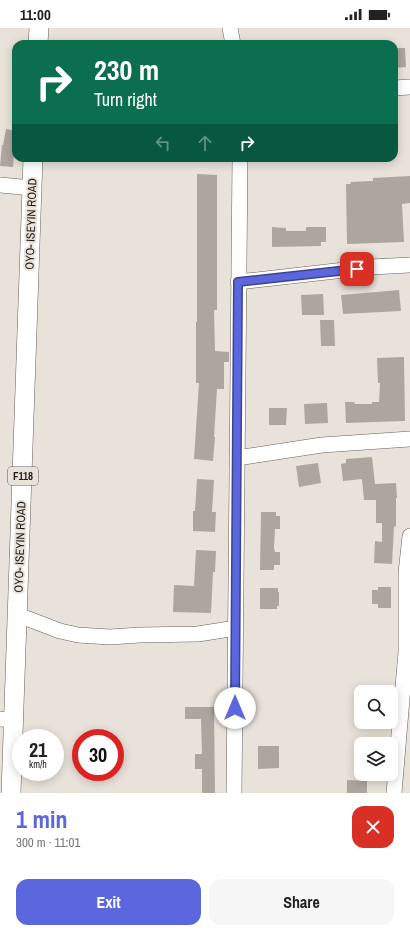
<!DOCTYPE html>
<meta charset="utf-8">
<style>
:root{--surface:#fff;--page:#f6f6f6;--text:#222;--muted:#767676;--accent:#5c67de}
body{margin:0;font-family:"Archivo Narrow",sans-serif;background:var(--page);color:var(--text);height:100vh;display:flex;flex-direction:column;font-size:15px;white-space:nowrap}
*{box-sizing:border-box;margin:0}
p{font-size:13px;color:var(--muted)}
.icon{flex:none;width:22px;height:22px;fill:none;stroke:currentColor;stroke-width:2;stroke-linecap:round;stroke-linejoin:round}
.map{position:relative;height:765px;overflow:hidden}
.panel{display:flex;flex-direction:column;background:var(--surface);flex:1}
.panel>*{flex:none}
.hud{position:absolute;left:12px;top:12px;width:386px;height:122px;border-radius:12px;box-shadow:0 2px 10px #0003;background:#0b6e4f;color:#fff;overflow:hidden}
.controls{position:absolute;left:354px;top:657px;display:grid;gap:8px}
.controls a{display:grid;place-items:center;width:44px;height:44px;border-radius:8px;background:var(--surface);box-shadow:0 2px 10px #0003;font-size:20px}
.speed{position:absolute;left:12px;top:701px;display:flex;gap:8px;font-size:20px;font-weight:700;text-align:center}
.speed>*{display:grid;place-content:center;width:52px;height:52px;border-radius:50%;background:var(--surface);box-shadow:0 2px 10px #0003;line-height:1}
.speed small{font-size:10px;font-weight:400}
.speed .limit{border:6px solid #d22;background:#fff;color:#111}
.pin{position:absolute;display:grid;place-items:center;width:34px;height:34px;color:#fff;margin:-17px;border-radius:8px;box-shadow:0 2px 6px #0006}
.me{position:absolute;width:44px;margin:-22px;rotate:0deg;stroke-linejoin:round;filter:drop-shadow(0 0 3px #0008)}
.turn{display:flex;align-items:center;gap:14px;height:84px;padding:0 16px;font-size:18px}
.turn .icon{width:52px;height:52px;stroke-width:2.5}
.turn b{display:block;font-size:28px;line-height:34px}
.lanes{display:flex;align-items:center;height:38px;padding:0 16px;background:#0003;justify-content:center;gap:20px;direction:ltr}
.lanes .off{opacity:.35}
.round{display:grid;place-items:center;flex:none;width:42px;height:42px;border-radius:12px;background:var(--page)}
.summary{display:flex;align-items:center;justify-content:space-between;height:68px;padding:0 16px}
h1{font-size:24px;font-weight:700;line-height:30px;color:var(--accent)}
.action{display:flex;gap:8px;margin-top:auto;padding:8px 16px}
.action a{flex:1;height:46px;border-radius:12px;background:var(--accent);color:#fff;font-size:16px;font-weight:700;line-height:46px;text-align:center}
.action a+a{background:var(--page);color:var(--text)}
.status{display:flex;justify-content:space-between;align-items:center;height:28px;padding:0 20px;background:var(--surface);direction:ltr}
.status svg{height:11px;fill:currentColor}
.map>svg:first-child{display:block}
.building{fill:#ada69f}
.lines{fill:none;stroke-linecap:round;stroke-linejoin:round}
.minor-casing{stroke:#66605a;stroke-width:16}
.major-casing{stroke:#66605a;stroke-width:20}
.minor{stroke:#fff;stroke-width:15}
.major{stroke:#fff;stroke-width:19}
.route-casing{stroke:#3c4390;stroke-width:10}
.route{stroke:#5c67de;stroke-width:7}
.labels{text-anchor:middle;stroke-width:4;stroke-linejoin:round;paint-order:stroke}
.shield{fill:#e9e2db;stroke:#5c5854;stroke-width:1}
.shield-label{font-size:11px;font-weight:bold;fill:#1f1d1a}
.street-label{font-size:12px;fill:#1f1d1a;stroke:#e9e2db}
</style>
<div class="status"><b>11:00</b><svg viewBox="0 0 49 12"><path d="M0 12V9h3v3zM5 12V6h3v6zM10 12V3h3v9zM15 12V0h3v12zM26 1h20v11H26zM47 4h2v5h-2z"/></svg></div>
<div class="map">
<svg width="410" height="765" viewBox="0 0 410 765">
<rect width="100%" height="100%" fill="#e9e2db"/>
<path class="building" d="M394,20H405L406,39L394,40Z
M6,101L16,103L13,139L0,138L2,117H3Z
M197,146L217,147V282H214L215,323L229,324V334H224V361H217L214,409H215L213,433L194,431L199,355H196V294H197Z
M410,148V175L402,176L404,214L347,216L346,156H351L350,154L373,153V150Z
M272,199L286,200V203H306V199H326V214H321V218L272,219Z
M399,262L401,283L343,286L341,267Z
M323,266L324,287H302L301,267Z
M320,292H334L335,318H321Z
M404,329L405,393L346,395L345,374H354L355,376H372V374H379L380,355H378L377,330Z
M327,375L328,395L305,396L304,376Z
M269,380H287L286,397H269Z
M372,429L375,456L396,455L397,470H396V499L394,498L392,536L374,535L375,513L382,514V495H376V472H364L362,451L343,453L341,436L346,435V431Z
M318,435L321,455L299,459L296,438Z
M197,451L214,452L212,484H216L215,504L193,503V483H195Z
M261,484H276V488H280V501H275L274,520L275,524H280V537H274V542H260Z
M196,522L216,523L215,544H213L211,585L173,584L174,557L194,558Z
M378,559H391V580H378V576H372V562H378Z
M260,560H278V564H279V578H277V581H260Z
M185,679H214L215,765H202V741H195V726H202L201,691H185Z
M258,718H279V740L258,741Z
M347,752L367,753V765H347Z"/>
<g class="lines">
<g class="minor-casing">
<path id="minor" d="M230,0L233,16
M394,60L410,59
M0,157L32,160
M238,254L371,239L410,237
M237,430L322,417L410,411
M18,587L60,603L78,607L110,609L140,607L198,606L236,600
M0,691L14,692
M234,765L240,130
M394,765L406,624V545L410,508"/>
</g>
<g class="major-casing">
<path id="major" d="M38,16L39,0
M11,765L33,130"/>
</g>
<use href="#minor" class="minor"/>
<use href="#major" class="major"/>
</g>
<g class="lines">
<g class="route-casing">
<path id="route" d="M235,680L238,254L357,241"/>
</g>
<use href="#route" class="route"/>
</g>
<g class="labels">
<rect class="shield" x="8" y="439" width="30" height="18" rx="3"/>
<g class="shield-label">
<text x="23" y="452">F118</text>
</g>
<g class="street-label">
<text transform="translate(31 196) rotate(-88)" y="4">OYO- ISEYIN ROAD</text>
<text transform="translate(20 519) rotate(-88)" y="4">OYO- ISEYIN ROAD</text>
</g>
</g>
</svg>
<div class="controls">
<a><svg class="icon" aria-label="search" viewBox="0 0 24 24"><circle cx="10" cy="10" r="6"/><path d="M15 15l6 6"/></svg></a>
<a><svg class="icon" aria-label="layers" viewBox="0 0 24 24"><path d="M12 4l9 5-9 5-9-5zM3 14l9 5 9-5"/></svg></a>
</div>
<div class="speed"><div>21<small>km/h</small></div><div class="limit">30</div></div>
<div class="pin" style="left:357px;top:241px;background:#d93025"><svg class="icon" aria-label="arrive" viewBox="0 0 24 24"><path d="M6 21V4h12l-3 4 3 4H6"/></svg></div>
<svg class="me" style="left:235px;top:680px" viewBox="-20 -20 40 40"><circle r="19" fill="#fff"/><path d="M0-13L10 11 0 6-10 11z" fill="#5c67de"/></svg>
<div class="hud">
<div class="turn"><svg class="icon" aria-label="right" viewBox="0 0 24 24"><path d="M7 20v-9h11M14 6l5 5-5 5"/></svg><div><b>230 m</b>Turn right</div></div>
<div class="lanes"><svg class="icon off" aria-label="left" viewBox="0 0 24 24"><path d="M17 20v-9H6M10 6l-5 5 5 5"/></svg><svg class="icon off" aria-label="ahead" viewBox="0 0 24 24"><path d="M12 20V5M6 11l6-6 6 6"/></svg><svg class="icon" aria-label="right" viewBox="0 0 24 24"><path d="M7 20v-9h11M14 6l5 5-5 5"/></svg></div>
</div>
</div>
<section class="panel">
<div class="summary"><div><h1>1 min</h1><p>300 m · 11:01</p></div><a class="round" style="background:#d93025;color:#fff"><svg class="icon" aria-label="close" viewBox="0 0 24 24"><path d="M6 6l12 12M18 6L6 18"/></svg></a></div>
<div class="action"><a>Exit</a><a>Share</a></div>
</section>
